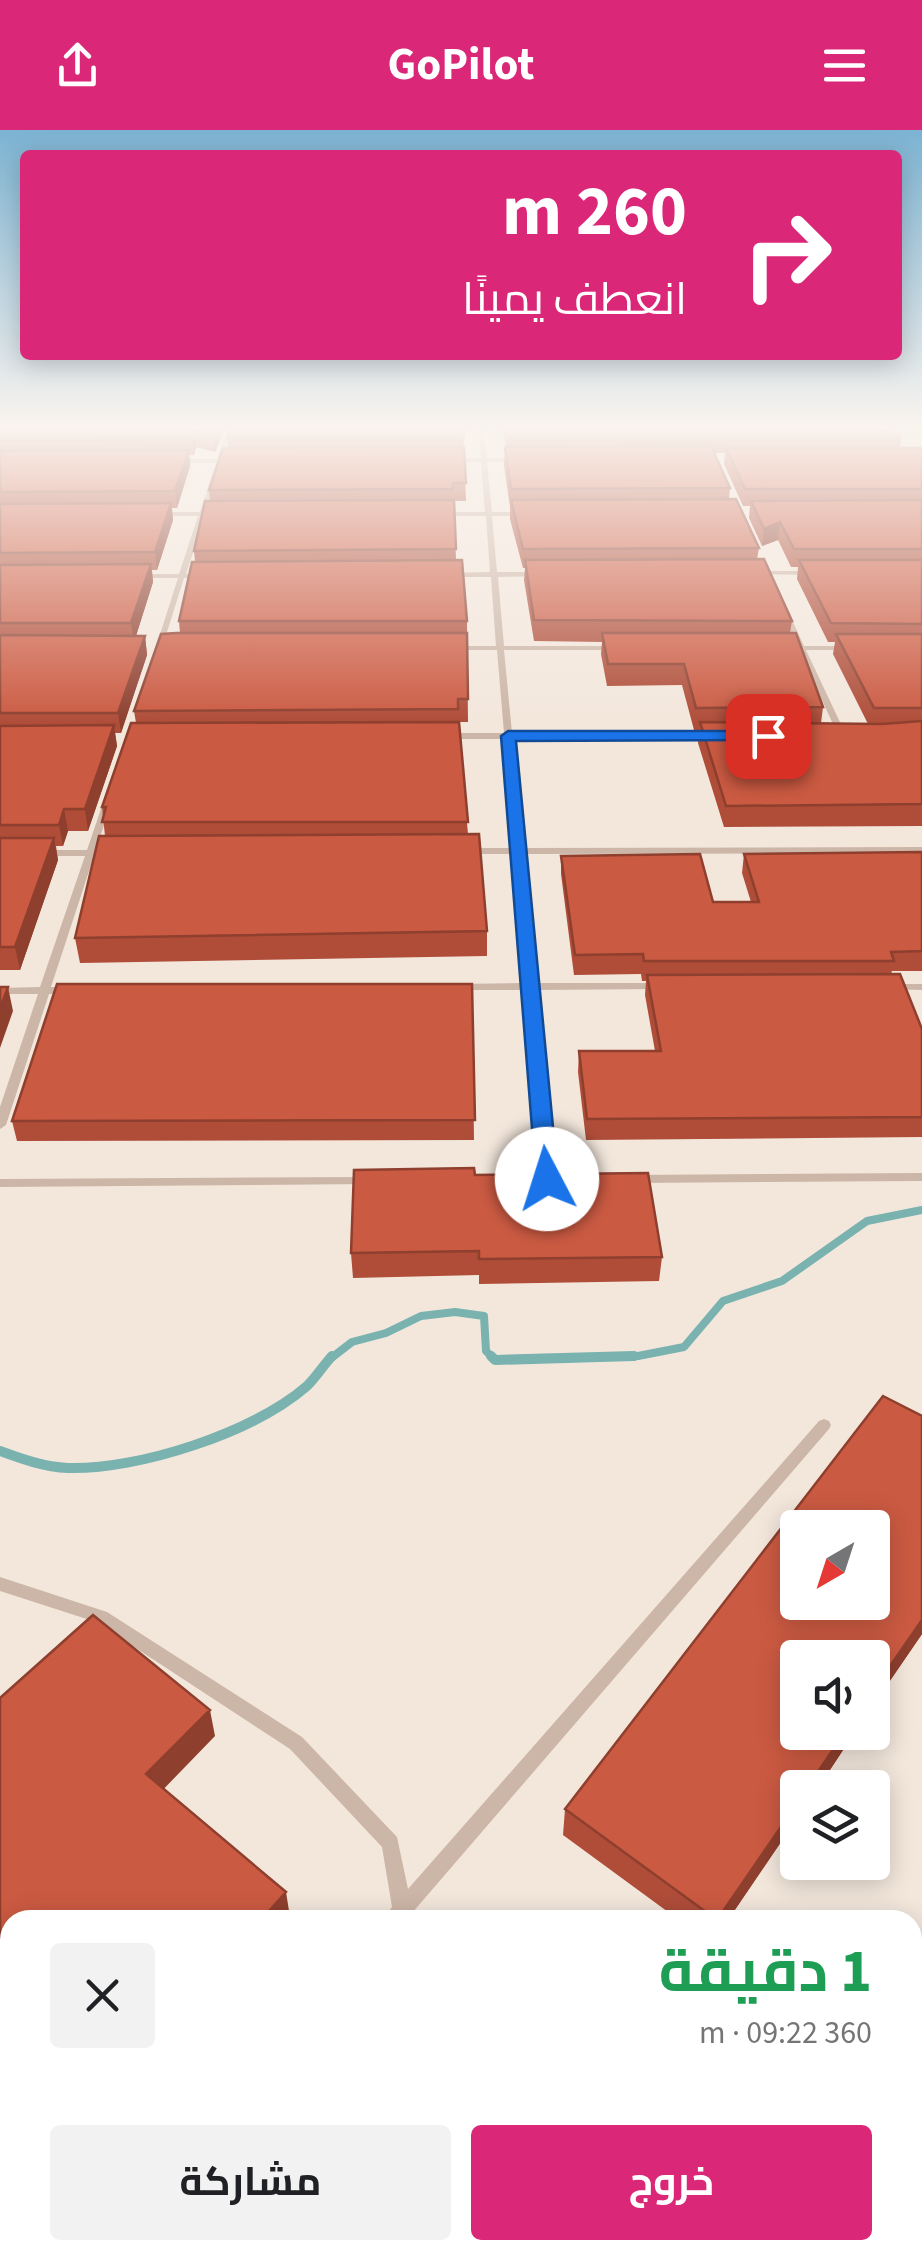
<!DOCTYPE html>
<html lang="ar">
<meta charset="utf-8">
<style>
:root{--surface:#fff;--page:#f2f2f2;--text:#202124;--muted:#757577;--accent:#db2777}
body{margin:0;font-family:"Source Sans 3",Cairo,sans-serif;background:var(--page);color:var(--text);direction:rtl;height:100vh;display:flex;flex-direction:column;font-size:38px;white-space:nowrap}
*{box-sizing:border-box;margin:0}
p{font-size:32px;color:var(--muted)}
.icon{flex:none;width:55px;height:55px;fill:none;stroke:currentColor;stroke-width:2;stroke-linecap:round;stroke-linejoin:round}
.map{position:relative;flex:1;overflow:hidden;direction:ltr}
.panel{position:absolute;left:0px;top:1780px;width:922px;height:350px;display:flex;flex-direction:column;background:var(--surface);border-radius:30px 30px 0 0;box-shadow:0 5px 25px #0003;direction:rtl}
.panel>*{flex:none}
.guide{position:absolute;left:20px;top:20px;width:882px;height:210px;border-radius:10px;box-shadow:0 5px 25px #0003;direction:rtl;background:#db2777;color:#fff;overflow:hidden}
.needle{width:65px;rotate:219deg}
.fabs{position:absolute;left:780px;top:1380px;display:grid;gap:20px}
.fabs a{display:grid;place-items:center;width:110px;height:110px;border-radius:10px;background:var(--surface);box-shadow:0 5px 25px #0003;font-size:50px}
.pin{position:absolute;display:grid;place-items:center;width:85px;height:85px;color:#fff;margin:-42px;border-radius:20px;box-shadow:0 5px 15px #0006}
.me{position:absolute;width:110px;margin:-55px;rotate:355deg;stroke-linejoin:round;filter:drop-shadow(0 0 8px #0008)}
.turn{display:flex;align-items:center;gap:35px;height:210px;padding:0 50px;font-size:45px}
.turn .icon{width:130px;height:130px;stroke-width:2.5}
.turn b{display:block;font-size:70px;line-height:85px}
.round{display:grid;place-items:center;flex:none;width:105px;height:105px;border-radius:10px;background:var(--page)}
.summary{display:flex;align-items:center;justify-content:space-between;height:170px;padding:0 50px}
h1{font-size:60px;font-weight:700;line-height:75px;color:#1e9e55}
.primary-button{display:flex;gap:20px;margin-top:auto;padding:20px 50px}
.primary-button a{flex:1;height:115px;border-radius:10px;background:var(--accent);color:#fff;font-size:40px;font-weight:700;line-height:115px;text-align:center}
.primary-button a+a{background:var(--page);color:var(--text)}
header{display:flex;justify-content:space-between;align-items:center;height:130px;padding:0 50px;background:var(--accent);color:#fff;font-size:45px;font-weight:700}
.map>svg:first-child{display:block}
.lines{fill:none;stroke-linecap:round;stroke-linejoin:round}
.stream-far1{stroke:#7ab2b0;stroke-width:8}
.stream{stroke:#7ab2b0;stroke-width:10}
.path{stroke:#b89f91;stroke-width:8;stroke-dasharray:8 8;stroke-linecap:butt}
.service{fill:#ccb6a7;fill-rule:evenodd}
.wall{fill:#af4d39;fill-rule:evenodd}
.shaded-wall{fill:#8e3f2e}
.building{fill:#cb5a42;stroke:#8e3f2e;stroke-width:2.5;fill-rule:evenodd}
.route{fill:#1a73e8;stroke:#114b97;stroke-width:2.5}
</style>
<header><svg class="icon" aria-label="menu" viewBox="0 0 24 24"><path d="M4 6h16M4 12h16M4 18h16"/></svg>GoPilot<svg class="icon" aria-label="share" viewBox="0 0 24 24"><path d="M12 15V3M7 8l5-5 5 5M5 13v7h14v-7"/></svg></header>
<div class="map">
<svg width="922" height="2130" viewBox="0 0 922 2130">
<rect width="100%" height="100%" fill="#f3e7dc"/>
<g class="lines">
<path class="stream-far1" d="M330,1229L352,1212L386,1203L421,1186L455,1182L484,1186L486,1221L494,1229
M545,1229L638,1226L684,1217L723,1171L782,1151L867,1091L922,1080"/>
<path class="stream" d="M491,1226L495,1230L634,1226
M0,1321C22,1329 44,1337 68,1338C138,1340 253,1303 307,1256C316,1247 323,1236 332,1226"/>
<path class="path" d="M909,2130L922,2113"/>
<path class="service" d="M228,296H234L223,329L238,331L222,333L206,382L218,384L205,386L186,444H205L208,446L205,448H184L162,518L155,520L178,448H140L137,446L140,444H179L198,386H160L157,384L160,382H200L216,333H175L172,331L175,329H217Z
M478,296H484L487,328H520L523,330L520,332H487L492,382H525L528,384L525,386H492L497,442H540L543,444L540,446L498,447L504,516H617L621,518L617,520H504L512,603H715L719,606L715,609H513L523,718L922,717V723L523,724L535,853H662L667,856L662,859L536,860L553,1049L547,1053L541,1049L525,860H457L452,857L457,854L525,853L514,724H465L460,721L465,718H513L504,609H445L441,606L445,603H504L497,520H452L448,518L452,516H496L491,447H450L447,445L450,443L490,442L486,386H440L437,384L440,382H485L481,332H450L447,330L450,328H481Z
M755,441H815L818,443L815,445L753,444L752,443Z
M781,479L788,481L804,516H847L851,518L847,520H806L846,605L845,607L838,605L799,520H787L783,518L787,516H796L780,481Z
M108,667L112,670L96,720H110L115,723L110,726H94L51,857H72L77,860L72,863L49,864L6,995L0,999V977L38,864H0V858L40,857L85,726H40L35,723L40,720H87L104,670Z
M887,854H922V860L883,859V855Z
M922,1043V1051L632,1053L626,1049L632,1045Z
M367,1047L373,1051L371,1054L0,1057V1049Z
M824,1289L829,1291L831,1295L829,1299L406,1790H383L392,1777L382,1717L290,1619L96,1492L0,1461V1447L107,1482L302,1607L397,1707L408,1759L819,1291Z
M106,2120H131L126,2130H101Z"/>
</g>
<path class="wall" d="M0,296H226L215,322L196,317L194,325H189L190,336L177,378H172L173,390L157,440H152L153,452L136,506H145L147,525L121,603H115L117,616L88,701H68L63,716H56L58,730L20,840H0Z
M463,296L466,371H454L456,430L467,491L468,592H458L468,704L487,801V826L80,833L75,808L105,706L102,677L136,593L134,581L180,503L179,491L195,432L194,421L210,371L209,360L228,318L227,309Z
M502,296H865L902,305L900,318H922V696L724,697L698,613L699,600H694L682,555L607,556L601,524L602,512L534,511L524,450L525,438H523L510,389V377L504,335L505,317H506ZM714,323H725L724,334L743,376H750L749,388L762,416L778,410L791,437H798L797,449L828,512H835L833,524L868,594L821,593L823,577L790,503L792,491L757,429L759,418L729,369L730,358Z
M922,722V841H892L891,844L922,899V1007L586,1010L578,942L579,921H655L645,865L646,851H642L641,844L574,845L561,744V726L713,772H751L742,743L744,724Z
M472,854L474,1010L17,1011L12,991Z
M475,1045L662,1127L659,1151L479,1154V1145L353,1148L351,1123Z
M883,1266L922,1286V1504L872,1577V1528H798V1602H855L818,1658H798V1687L728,1790H679L563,1705L565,1679ZM798,1398H872V1472H798Z"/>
<path class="shaded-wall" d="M218,296H226L215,322L214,306Z
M195,301L196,317L194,325L192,309Z
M189,320L190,336L177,378L175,361Z
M171,373L173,390L157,440L155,422Z
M780,392L778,410L762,416L764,399Z
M151,434L153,452L134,512L131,493Z
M145,506L147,525L121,603L118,583Z
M114,595L117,616L88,701L85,679Z
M64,679L68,701L63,716L59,695Z
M54,708L58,730L20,840L15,817Z
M8,857L13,881L0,918V879Z
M922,1490V1504L872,1577V1562Z
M210,1580L215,1606L153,1670L146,1644Z
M845,1602H855L818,1658H807Z
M798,1672V1687L728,1790H717Z
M286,1762L290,1787L287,1790H261Z
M10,2068V2101L0,2112V2079Z
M497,2120H509L503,2130H491Z"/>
<path class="building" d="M0,296H218L214,306L195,301L192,309L0,310Z
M231,296H463L464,308L227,309Z
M506,296H865L902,305L508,307Z
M711,316L730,358L511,359L505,317Z
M464,317L466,353H453V359L209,360L223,318Z
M726,318H922V359H745Z
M189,320L175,361L0,362V321Z
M736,369L759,418L523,419L511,370Z
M454,370L456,419L194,421L205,371Z
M922,370V419H794L780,392L764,399L751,371Z
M171,373L155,422L0,423V374Z
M764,429L792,491L534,490L525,430Z
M462,430L467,491H179L192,432Z
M799,430H922V494L831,493Z
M151,434L131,493H0V435Z
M176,503H467L468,569H458V579L134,581L161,504Z
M602,503H796L823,577L696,578L684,534H608Z
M836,504H922V578H874Z
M0,505L145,506L118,583H0Z
M922,591V674L726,676L700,592L882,594Z
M459,592L468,692H102L106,677H102L131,593Z
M114,595L85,679H64L59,695H0V596Z
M479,704L487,801L75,808L99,706Z
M0,708H54L15,817H0Z
M922,722V821L891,822L894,831H644L643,824L575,825L561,726L700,724L713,772H759L744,724Z
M900,844L922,899V987L587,989L579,921H661L647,845Z
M57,854H472L475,990L12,991Z
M0,857H8L0,879Z
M474,1038L475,1045L648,1043L662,1127L479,1129V1121L351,1123L354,1040Z
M883,1266L922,1286V1490L872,1562V1528H798V1602H845L807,1658H798V1672L717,1790L565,1679ZM798,1398H872V1472H798Z
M93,1485L210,1580L146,1644L286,1762L261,1790H10V2068L0,2079V1568Z
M223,2120H497L491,2130H216Z"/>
<linearGradient id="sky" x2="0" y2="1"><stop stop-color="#7cb3d2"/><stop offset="0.5" stop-color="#faf4ef"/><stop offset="1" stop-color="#faf4ef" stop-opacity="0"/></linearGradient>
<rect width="922" height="594" fill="url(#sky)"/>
<path class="route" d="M508,601H768L776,606L768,610L516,611L558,1049L547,1057L536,1049L501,606Z"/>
</svg>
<div class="fabs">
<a><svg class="needle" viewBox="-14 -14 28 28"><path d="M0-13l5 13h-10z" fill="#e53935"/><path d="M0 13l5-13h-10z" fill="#757577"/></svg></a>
<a><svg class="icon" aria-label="sound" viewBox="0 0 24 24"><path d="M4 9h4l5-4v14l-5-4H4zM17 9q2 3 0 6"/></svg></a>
<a><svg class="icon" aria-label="layers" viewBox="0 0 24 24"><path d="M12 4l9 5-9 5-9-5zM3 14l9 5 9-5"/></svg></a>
</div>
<div class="pin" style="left:768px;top:606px;background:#d93025"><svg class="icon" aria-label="arrive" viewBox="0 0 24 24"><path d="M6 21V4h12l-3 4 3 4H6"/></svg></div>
<svg class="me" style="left:547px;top:1049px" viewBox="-20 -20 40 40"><circle r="19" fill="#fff"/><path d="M0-13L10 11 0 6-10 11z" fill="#1a73e8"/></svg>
<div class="guide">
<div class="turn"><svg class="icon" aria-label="right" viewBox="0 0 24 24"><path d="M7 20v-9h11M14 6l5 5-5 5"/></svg><div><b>260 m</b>انعطف يمينًا</div></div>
</div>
<section class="panel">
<div class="summary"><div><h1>1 دقيقة</h1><p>360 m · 09:22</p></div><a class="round"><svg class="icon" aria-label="close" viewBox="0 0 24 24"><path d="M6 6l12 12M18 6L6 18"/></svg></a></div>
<div class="primary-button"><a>خروج</a><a>مشاركة</a></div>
</section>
</div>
